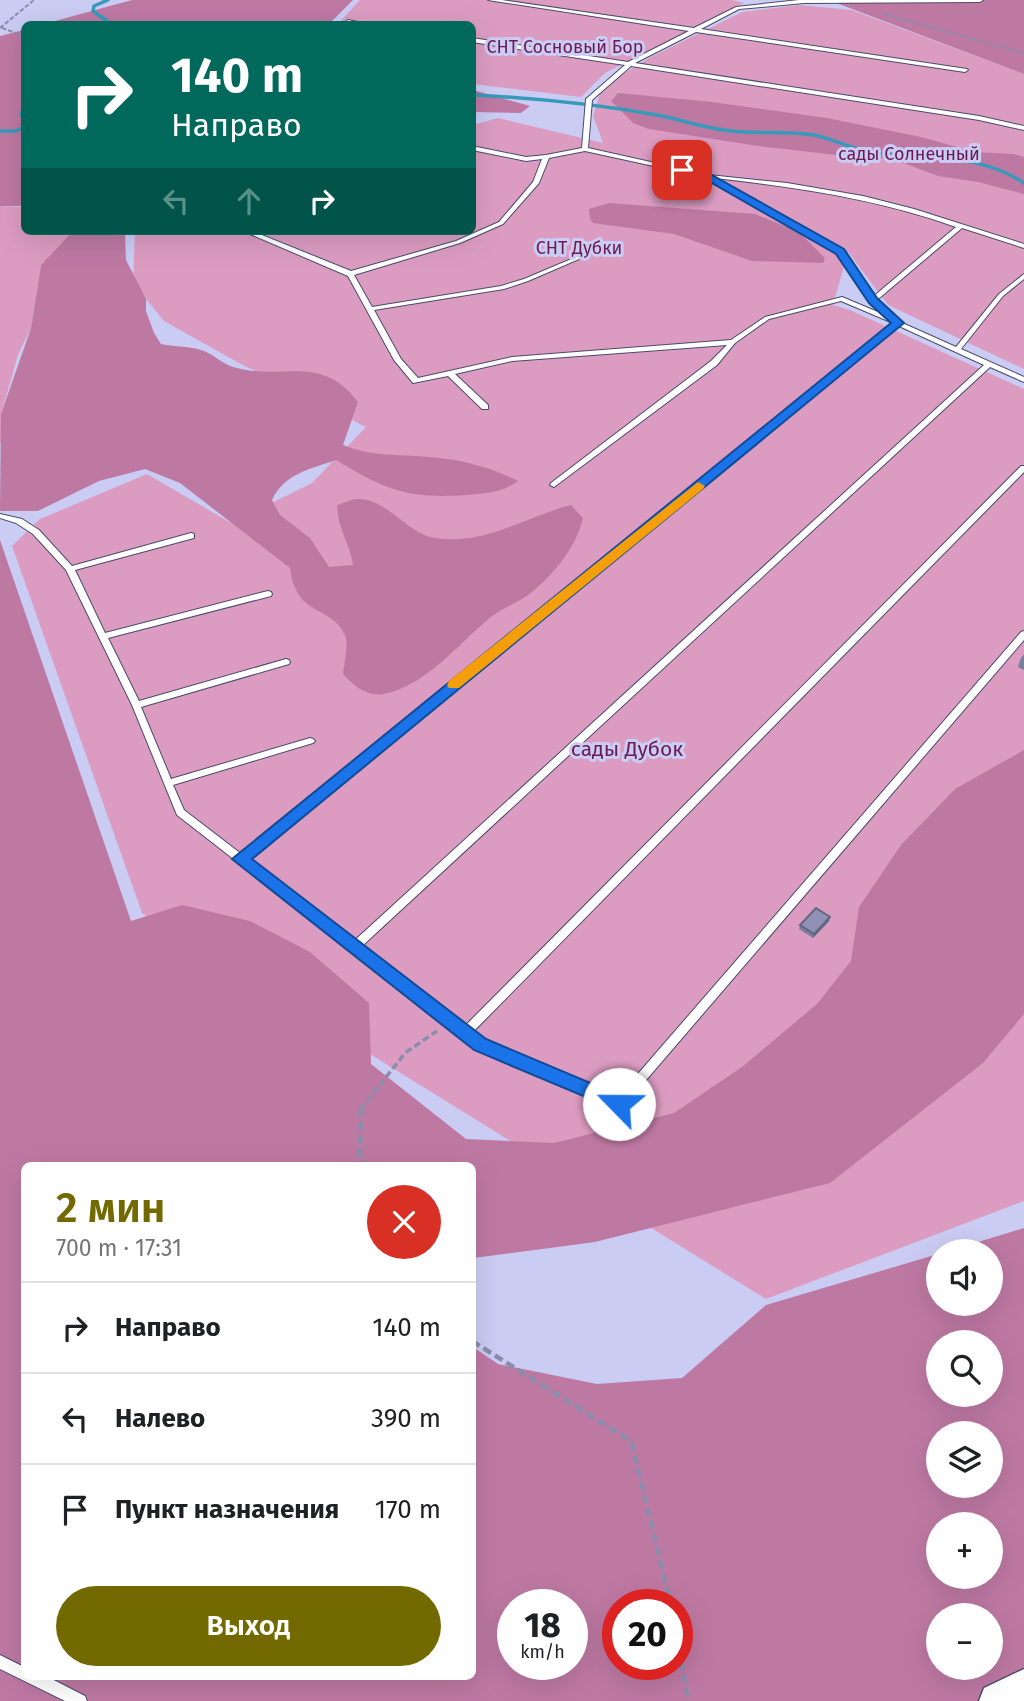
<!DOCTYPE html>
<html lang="ru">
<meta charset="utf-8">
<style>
:root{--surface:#fff;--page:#f2f2f2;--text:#202124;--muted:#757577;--line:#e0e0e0;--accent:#736901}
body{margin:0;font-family:"Fira Sans",sans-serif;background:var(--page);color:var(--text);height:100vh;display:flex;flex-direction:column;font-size:26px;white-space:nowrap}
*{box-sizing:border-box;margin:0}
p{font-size:23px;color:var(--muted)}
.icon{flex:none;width:38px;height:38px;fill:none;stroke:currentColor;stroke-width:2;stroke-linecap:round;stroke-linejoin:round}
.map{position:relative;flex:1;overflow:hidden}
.side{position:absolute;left:21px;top:1162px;width:455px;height:518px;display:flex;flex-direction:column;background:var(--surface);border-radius:10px;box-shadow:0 7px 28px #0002}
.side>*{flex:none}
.banner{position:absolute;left:21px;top:21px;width:455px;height:214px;border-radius:10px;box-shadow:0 7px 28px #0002;background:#00695c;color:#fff;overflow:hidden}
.controls{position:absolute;left:926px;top:1239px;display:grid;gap:14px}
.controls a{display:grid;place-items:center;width:77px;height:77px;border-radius:50%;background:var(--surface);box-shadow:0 7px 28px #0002;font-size:35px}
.speed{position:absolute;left:497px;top:1589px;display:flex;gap:14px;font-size:35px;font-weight:700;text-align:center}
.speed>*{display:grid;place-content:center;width:91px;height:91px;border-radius:50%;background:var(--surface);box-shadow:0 7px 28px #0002;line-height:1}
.speed small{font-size:18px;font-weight:400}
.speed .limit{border:10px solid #d22;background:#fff;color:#111}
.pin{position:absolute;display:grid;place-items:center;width:60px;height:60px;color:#fff;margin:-30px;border-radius:14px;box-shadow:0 4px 10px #0006}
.me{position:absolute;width:77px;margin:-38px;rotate:293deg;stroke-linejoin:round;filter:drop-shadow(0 0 5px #0008)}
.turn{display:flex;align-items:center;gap:24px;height:147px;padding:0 35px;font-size:32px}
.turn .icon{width:91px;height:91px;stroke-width:2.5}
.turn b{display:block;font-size:49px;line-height:60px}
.lanes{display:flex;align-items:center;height:66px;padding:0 35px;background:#0003;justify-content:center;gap:35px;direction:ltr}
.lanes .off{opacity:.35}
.round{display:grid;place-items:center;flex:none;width:74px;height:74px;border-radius:37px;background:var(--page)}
.headline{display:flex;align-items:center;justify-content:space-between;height:119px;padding:0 35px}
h1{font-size:42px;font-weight:600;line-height:52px;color:var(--accent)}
.button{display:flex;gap:14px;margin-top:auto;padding:14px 35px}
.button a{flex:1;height:80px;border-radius:42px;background:var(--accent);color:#fff;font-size:28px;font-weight:600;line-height:80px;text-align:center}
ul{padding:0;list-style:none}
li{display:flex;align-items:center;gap:21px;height:91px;padding:0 35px;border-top:2px solid var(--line)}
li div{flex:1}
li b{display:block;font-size:26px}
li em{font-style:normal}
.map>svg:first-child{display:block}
.green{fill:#dc9cc2}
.forest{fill:#be79a3;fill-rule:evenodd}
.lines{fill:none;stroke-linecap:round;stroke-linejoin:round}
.stream{stroke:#379aba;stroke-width:3.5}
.service-casing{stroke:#4a4b6b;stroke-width:2}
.tertiary-casing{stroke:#4a4b6b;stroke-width:3}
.path-far2{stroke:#8c8dac;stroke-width:2;stroke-dasharray:4.5 2;stroke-linecap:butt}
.path-far1{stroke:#8c8dac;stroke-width:3.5;stroke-dasharray:7 3.5;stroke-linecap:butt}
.path{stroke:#8c8dac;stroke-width:4.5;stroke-dasharray:9 4.5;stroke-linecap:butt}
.service{fill:#fff;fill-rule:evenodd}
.tertiary{fill:#fff;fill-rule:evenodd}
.wall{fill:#7b7d9d}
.shaded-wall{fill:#64667f}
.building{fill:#8f91b6;stroke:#64667f;stroke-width:2}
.route{fill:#1a73e8;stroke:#114b97;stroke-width:2}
.slow{fill:#f59e0b}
.labels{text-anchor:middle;stroke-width:6;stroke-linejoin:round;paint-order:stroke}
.far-park-label{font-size:18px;fill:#6d1a53;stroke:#caccf3}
.park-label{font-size:21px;fill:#6d1a53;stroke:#caccf3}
</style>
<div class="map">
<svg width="1024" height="1701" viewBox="0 0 1024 1701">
<rect width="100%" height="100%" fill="#caccf3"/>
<path class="green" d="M360,0H732L744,3L605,73L581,97L473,84L472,24H338Z
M799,5L852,10L1024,74V369L888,305L848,252L833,305L850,310L1024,389V1201L766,1299L142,913L12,546L40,519L147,474L231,523L312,483L366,427L237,362L164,321L133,283L135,231H472L473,125L498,118L603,143L593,116L602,87L649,58L742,12Z
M24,204V231H73L41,265L31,328L18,355L1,414L2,440L0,444V206L22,207Z"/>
<path class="forest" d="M132,0H353L331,22L44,24Z
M821,0H1024V74L831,1Z
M24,30V203L21,206H0V36Z
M473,90L530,106L521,113L473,112Z
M618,93L712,102L827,118L921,137L975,152L1014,154L1024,157V194L978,182L938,176L890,158L871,159L758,146L649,129L633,123L611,101Z
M609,203L755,214L799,232L825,258L823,263L752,261L674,234L593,223L590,219L589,209Z
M73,231H125L126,260L146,299V311L154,333L161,344C175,347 192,346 204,351C214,355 223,364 233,367C283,382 320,352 358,402L343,445C372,457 398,454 429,457C460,459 490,467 518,481C501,493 487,493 466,495C407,499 386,490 336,460C310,469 284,474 272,500L280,515L310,538L329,567L353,565C350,544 337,527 337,505C344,503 352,499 358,499C388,499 406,533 435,538C484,546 527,516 571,505L583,518C577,546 554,574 532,592C520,602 504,607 491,617C458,644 427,685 384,694C367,697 353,685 343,674C344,663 349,644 345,635C332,605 296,618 290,568L180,483L145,469L99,481L38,511H0L1,414L31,328L41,265Z
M0,540L131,921L182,905L250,921L310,952L369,1003L371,1064L466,1139L554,1143L674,1113L742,1067L817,1004L851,961L859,907L901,845L955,789L1024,750V1014L983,1063L830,1183L595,1242L473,1258L472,1166H24V1676H472L473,1347L498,1364L597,1384L682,1378L766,1305L938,1254V1304H990V1251H949L1024,1228V1701H0ZM938,1342H990V1395H938ZM938,1433H990V1486H938ZM938,1524H990V1577H938ZM513,1605H572V1664H513ZM618,1605H677V1664H618ZM938,1615H990V1668H938Z"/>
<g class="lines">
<path class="stream" d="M108,0L94,6L93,11L111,24
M472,95C534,98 595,104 657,115C679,119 701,127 724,130C753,135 784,130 814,135C831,138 851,149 870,152C922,161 976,151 1024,183
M24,106L21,115L24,119
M0,131H16L24,127"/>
<g class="service-casing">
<path id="service" d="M488,0H502L694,28L736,7L799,0H983L980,2L804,3L739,9L701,29L967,69L968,70L965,72L696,32L635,63L979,116L1024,126V130L979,120L631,66L592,100L588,148L709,175L787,183L863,196L914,209L1024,244V248L962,228L877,300L900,322L956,347L999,294L1024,274V279L1003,296L961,349L1024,377V382L990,367L361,947L464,1027L1021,466H1024V472L472,1033L484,1042L617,1098L1021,632L1024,631V640L623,1107L619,1109L476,1048L177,815L132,705L66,570L33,534L16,523L0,518V514L22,519L39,530L72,566L191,533L194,534V538L75,570L105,633L268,591L271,592L272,594L271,596L108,638L139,701L286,659L289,660L290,662L289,664L141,707L171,779L310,738L313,739L315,741L313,743L173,785L184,810L240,853L893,323L841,301L769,319L735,343L717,365L554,487L550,485L551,483L711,361L727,345L512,361L455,374L488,405V409H482L448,376L413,383L394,360L348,276L243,231H252L351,271L456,241L499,222L533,182L542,159L526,161L472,150V146L526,157L546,155L582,148L586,99L625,65L472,42V38L628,62L689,31ZM585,151L704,177L838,252L871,301L885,315L842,297L765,317L731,340L512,357L418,378L401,359L374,310L504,289L528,281L600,250L595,249L524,279L501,286L372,307L354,275L460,243L503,224L539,183L549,158ZM714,178C797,187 878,199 956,227L874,296L842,250ZM899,326L984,365L354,941L247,859Z
M348,20L367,24L346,23L345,22Z
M0,1655L24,1667V1676H46L85,1696L87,1701H65L0,1669Z"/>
</g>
<g class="tertiary-casing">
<path id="tertiary" d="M1024,1669V1701H979L984,1688Z"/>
</g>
<path class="path-far2" d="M884,14L1024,53
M0,28L34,0
M2,28L24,36"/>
<path class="path-far1" d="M360,1110L405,1053L437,1031"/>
<path class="path" d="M361,1108L360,1155L367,1166
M472,1341L631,1441L671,1605
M677,1634L688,1701"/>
<use href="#service" class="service"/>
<use href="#tertiary" class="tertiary"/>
</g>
<path class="wall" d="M1024,654V670L1018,667L1021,658Z
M829,921L813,938L799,929L800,925Z"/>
<path class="shaded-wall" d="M830,917L829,921L813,938L814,934Z"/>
<path class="building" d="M816,908L830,917L814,934L800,925Z"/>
<path class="route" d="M682,167L710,174L844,249L877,298L904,323L252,859L486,1039L626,1098L628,1104L626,1109L619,1111L474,1050L232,859L891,323L869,303L836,254L703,178L678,172L677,170Z"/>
<path class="slow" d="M698,482L705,486L703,489L459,688H449L447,685L449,681Z"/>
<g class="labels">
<g class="far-park-label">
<text x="565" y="53">СНТ Сосновый Бор</text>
<text x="909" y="160">сады Солнечный</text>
<text x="579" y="254">СНТ Дубки</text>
</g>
<g class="park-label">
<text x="627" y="756">сады Дубок</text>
</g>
</g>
</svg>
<div class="controls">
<a><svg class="icon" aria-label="sound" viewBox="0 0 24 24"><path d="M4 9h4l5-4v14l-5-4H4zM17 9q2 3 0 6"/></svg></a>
<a><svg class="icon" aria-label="search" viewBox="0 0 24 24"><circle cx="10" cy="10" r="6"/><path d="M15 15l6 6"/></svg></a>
<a><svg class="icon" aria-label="layers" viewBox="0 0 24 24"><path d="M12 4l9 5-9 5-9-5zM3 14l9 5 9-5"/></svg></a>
<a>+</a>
<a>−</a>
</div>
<div class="speed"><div>18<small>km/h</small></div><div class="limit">20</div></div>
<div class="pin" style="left:682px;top:170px;background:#d93025"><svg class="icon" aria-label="arrive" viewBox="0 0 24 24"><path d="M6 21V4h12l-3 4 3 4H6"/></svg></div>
<svg class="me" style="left:619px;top:1104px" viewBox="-20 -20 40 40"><circle r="19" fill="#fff"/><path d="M0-13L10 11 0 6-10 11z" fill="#1a73e8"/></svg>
<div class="banner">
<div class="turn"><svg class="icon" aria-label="right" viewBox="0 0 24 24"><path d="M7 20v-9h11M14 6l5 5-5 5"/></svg><div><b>140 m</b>Направо</div></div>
<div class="lanes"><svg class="icon off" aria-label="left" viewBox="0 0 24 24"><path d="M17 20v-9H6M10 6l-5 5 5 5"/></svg><svg class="icon off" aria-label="ahead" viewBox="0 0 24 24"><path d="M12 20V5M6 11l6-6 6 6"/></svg><svg class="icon" aria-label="right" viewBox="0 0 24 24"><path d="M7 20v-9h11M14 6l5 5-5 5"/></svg></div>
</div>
<section class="side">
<div class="headline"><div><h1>2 мин</h1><p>700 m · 17:31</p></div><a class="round" style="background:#d93025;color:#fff"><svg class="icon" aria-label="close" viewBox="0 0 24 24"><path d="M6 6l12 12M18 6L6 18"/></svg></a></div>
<ul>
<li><svg class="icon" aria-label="right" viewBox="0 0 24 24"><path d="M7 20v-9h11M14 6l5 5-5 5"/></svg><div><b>Направо</b></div><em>140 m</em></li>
<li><svg class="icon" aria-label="left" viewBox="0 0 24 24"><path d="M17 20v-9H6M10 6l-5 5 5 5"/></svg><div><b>Налево</b></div><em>390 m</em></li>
<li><svg class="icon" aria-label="arrive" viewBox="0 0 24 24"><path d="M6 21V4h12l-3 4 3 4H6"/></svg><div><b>Пункт назначения</b></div><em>170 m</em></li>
</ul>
<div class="button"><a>Выход</a></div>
</section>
</div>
